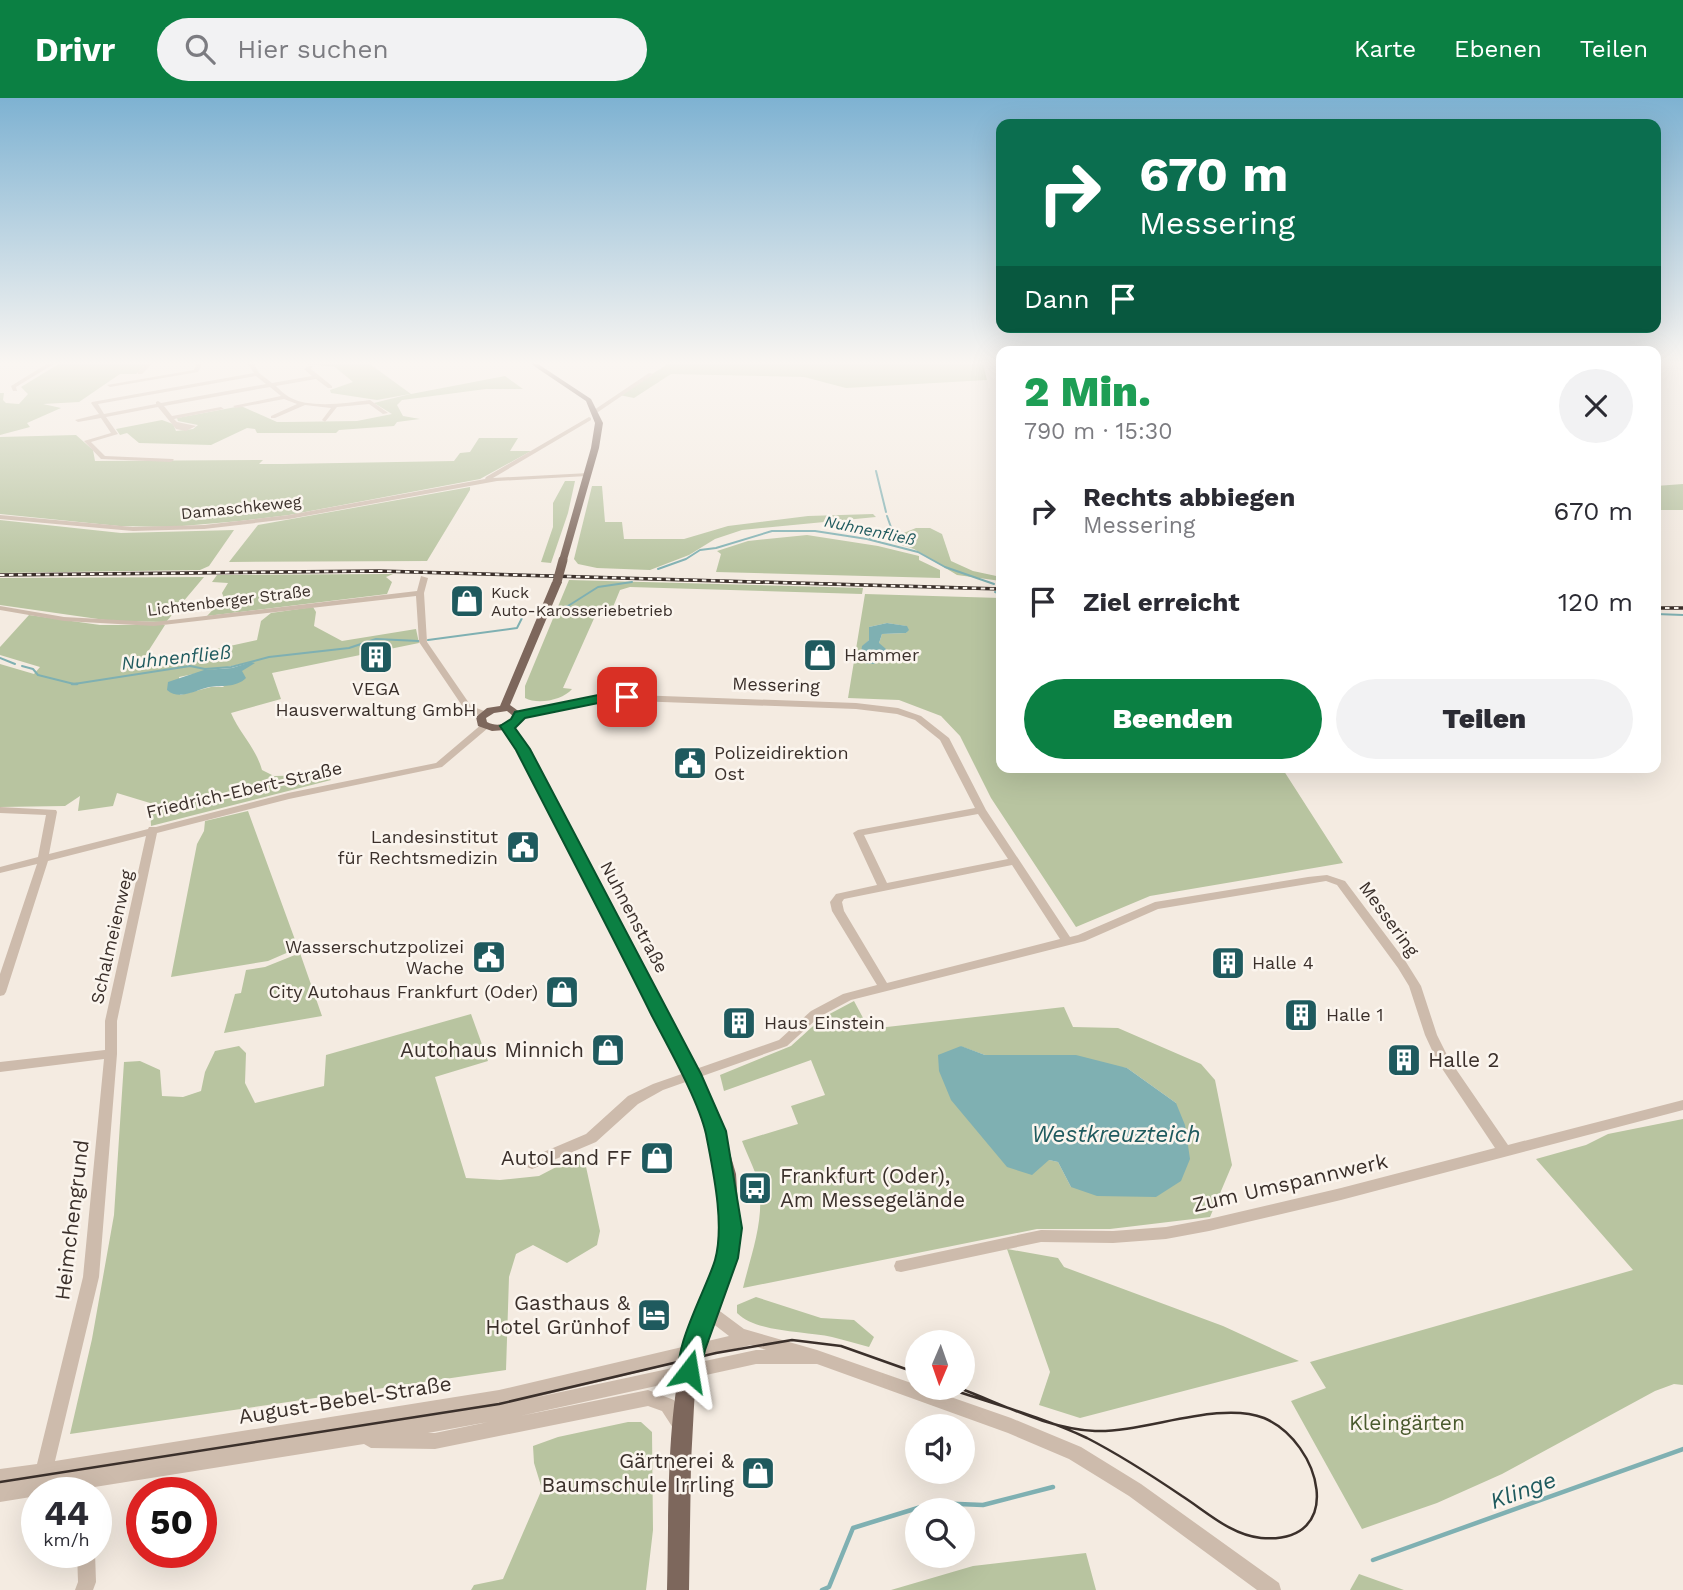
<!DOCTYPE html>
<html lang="de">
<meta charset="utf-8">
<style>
:root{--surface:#fff;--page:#f2f2f3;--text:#2b2b33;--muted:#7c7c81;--accent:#0b8043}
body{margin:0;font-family:"Work Sans",sans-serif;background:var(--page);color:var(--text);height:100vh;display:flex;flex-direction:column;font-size:26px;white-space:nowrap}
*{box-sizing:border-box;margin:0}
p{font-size:23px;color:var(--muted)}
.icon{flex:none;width:38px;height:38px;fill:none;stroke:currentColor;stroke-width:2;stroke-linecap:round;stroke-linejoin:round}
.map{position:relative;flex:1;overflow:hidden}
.details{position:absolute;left:996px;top:248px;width:665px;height:427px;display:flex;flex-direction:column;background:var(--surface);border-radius:14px;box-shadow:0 7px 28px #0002}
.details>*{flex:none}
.banner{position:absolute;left:996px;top:21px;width:665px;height:214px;border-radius:14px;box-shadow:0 7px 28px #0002;background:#0b6e4f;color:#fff;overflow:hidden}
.needle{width:46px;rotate:182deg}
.controls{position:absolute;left:905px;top:1232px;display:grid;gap:14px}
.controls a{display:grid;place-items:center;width:70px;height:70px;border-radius:50%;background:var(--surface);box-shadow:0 7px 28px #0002;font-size:35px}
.speed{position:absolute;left:21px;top:1379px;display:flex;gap:14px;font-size:35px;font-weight:700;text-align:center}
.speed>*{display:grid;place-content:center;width:91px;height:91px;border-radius:50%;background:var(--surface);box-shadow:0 7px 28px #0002;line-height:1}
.speed small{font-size:18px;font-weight:400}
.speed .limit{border:10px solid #d22;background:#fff;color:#111}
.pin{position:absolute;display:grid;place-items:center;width:60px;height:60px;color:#fff;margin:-30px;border-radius:14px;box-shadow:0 4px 10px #0006}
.me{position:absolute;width:77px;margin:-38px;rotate:14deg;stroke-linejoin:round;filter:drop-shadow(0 0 5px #0008)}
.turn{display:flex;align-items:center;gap:24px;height:147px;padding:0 28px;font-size:32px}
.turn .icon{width:91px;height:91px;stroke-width:2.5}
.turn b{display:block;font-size:49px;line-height:60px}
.then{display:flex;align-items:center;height:66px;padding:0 28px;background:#0003;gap:14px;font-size:26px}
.round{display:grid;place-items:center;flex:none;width:74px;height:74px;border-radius:37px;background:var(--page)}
.overview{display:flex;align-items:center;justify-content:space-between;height:119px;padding:0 28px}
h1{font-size:42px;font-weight:800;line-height:52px;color:#1e9e55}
.cta{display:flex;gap:14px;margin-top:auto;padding:14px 28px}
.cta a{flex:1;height:80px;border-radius:42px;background:var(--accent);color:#fff;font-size:28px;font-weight:800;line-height:80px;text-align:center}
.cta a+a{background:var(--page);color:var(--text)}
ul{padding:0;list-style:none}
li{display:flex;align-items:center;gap:21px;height:91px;padding:0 28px}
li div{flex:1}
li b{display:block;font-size:26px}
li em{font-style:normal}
header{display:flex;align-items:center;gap:42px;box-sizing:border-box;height:98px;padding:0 35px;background:var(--accent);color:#fff}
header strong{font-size:33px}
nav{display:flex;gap:38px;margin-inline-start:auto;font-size:24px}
.search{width:490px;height:63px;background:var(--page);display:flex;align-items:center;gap:18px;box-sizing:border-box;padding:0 24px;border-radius:38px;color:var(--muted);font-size:26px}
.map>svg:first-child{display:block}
.green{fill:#b8c4a0;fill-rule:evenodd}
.water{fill:#7fb0b2}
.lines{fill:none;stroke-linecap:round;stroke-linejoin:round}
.stream-far2{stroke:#7fb0b2;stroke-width:2}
.stream-far1{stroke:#7fb0b2;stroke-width:2.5}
.stream{stroke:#7fb0b2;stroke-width:4.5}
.minor{fill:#cdbbac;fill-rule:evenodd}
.major{fill:#7d675c;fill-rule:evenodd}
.tram{stroke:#3b302b;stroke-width:2.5}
.rail-casing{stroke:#3b302b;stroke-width:3.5}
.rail{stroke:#fbf5ee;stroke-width:2;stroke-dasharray:4.5;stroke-linecap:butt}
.major-bridge{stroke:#7d675c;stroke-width:9}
.route{fill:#0b8043;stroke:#07532c;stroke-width:2}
.labels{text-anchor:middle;stroke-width:5;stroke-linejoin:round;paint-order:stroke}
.far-street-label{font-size:16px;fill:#3b302b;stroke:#fbf5ee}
.far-water-label{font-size:16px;font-style:italic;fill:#1f5a5e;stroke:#fbf5ee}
.far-poi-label{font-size:16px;fill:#3b302b;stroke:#fbf5ee;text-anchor:start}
.poi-label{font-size:18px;fill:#3b302b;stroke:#fbf5ee;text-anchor:start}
.street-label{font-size:18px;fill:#3b302b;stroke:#fbf5ee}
.water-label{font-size:19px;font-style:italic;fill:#1f5a5e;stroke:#fbf5ee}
.near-poi-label{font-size:21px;fill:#3b302b;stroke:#fbf5ee;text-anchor:end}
.near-street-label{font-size:21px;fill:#3b302b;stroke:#fbf5ee}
.near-park-label{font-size:21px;fill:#4a5a2e;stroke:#fbf5ee}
.near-water-label{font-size:23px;font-style:italic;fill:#1f5a5e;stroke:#fbf5ee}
</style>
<header>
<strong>Drivr</strong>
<div class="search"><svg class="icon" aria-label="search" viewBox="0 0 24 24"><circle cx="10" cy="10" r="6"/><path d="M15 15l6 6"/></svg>Hier suchen</div>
<nav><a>Karte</a><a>Ebenen</a><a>Teilen</a></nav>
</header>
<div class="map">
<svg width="1683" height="1492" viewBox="0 0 1683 1492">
<rect width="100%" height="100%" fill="#f4ebe1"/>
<path class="green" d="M62,264H149L136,276H120L79,304L43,306L61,310L27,325L30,329L0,337V295H4L3,302L6,305L19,306L28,296L21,289Z
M289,264H367L411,296L505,278L523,291H486L402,302L397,307L403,318L420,321L397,324L394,328L339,332L336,335H257L255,331L247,330L211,347L139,345L127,335L120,337L116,331L162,322L173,326L176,333L193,331L198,327L178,323L177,320L241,308L277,324H286L357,323L392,316L374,305L410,296L377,302L331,295L330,292L353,284L335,269Z
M671,264H983L987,282L846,290L804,279L671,276L634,300L619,297Z
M76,337L93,352L95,363L263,362L259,366H283L454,363L460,355L470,354L479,340H518L510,353H531L480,381L289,417L240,423L171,429L119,428L0,416V339Z
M565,383H575L568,415L551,465L541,464L553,429V405Z
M1683,386V412H1656V388Z
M592,388H602L605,424H622L624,441H684L728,428L808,418L873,416L876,419L742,432L715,441L689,457L650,472L597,470L578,466L574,461Z
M470,389V392L427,463L229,464L258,427Z
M0,422L121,435L234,432L209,468L200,472L0,475Z
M916,430H930L942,436L951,463L973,473L1001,479V483L957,477L914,451L886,442Z
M807,437L878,448L919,458V462L940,472V480L716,474L721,456L717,453L748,443Z
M393,476L386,479L392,484L387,496L207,518L224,500L222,495L228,485L212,484L217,477Z
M204,479L166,524L112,523L0,507V480Z
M569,482L863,490L862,496L630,489L620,492L613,509L596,516L563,590L572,591C563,602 538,607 525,600V588Z
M865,496L1001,500V670H1282L1343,765L1150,798L1076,829L991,700L960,638L941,618L899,602L848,600ZM887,525L906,528L908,532L906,535L882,536L879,545L862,549L869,542V529Z
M313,509L316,514L314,528L342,543L416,531L419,545L272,575L281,601L231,615C240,636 256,650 262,672L274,678L327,677L331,682L151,728L150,705L117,695L113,708L78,713L80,698L65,708L0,709V566L34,576L40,569L0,557V549L29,517L100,527H165L142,563L156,559L215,554L216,551L257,542L261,523L271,515ZM251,564L223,589H211L180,597L179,579Z
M248,713L298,850L268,863L171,879L197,746L204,733L205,723Z
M300,855L322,918L224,935L235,896L241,895L246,872L265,869Z
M854,903L869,931L1064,909L1073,929L1118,930L1201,966L1215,982L1232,1067L1210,1119L1110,1131H1037L743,1190C751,1156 766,1119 758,1083C754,1070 747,1056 742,1043L798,1026L791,1008L825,997L811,962L724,993L720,977L791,948L822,920ZM960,948L985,957L1127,970L1176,1005L1071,1089L1058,1064L1049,1062Z
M471,916L488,963L435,979L466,1080L500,1082L539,1078L583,1055L600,1133L597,1147L567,1165L533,1147L516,1156L509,1179L506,1272L70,1336L92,1241L114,1117L124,964L140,963L160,972L162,998L183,999L201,993L205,974L215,953L239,948L246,955L245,985L255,1005L324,988L326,957Z
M1683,1021V1287L1674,1286L1655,1293L1502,1376L1437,1405L1362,1431L1291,1303L1326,1290L1310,1264L1633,1172L1536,1061L1586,1047L1608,1036Z
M1007,1151L1058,1160L1064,1169L1223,1228L1299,1263L1080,1320L1039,1307L1050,1274Z
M756,1199L821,1220L854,1222L874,1239L869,1249C857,1246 845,1242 832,1239C806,1233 757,1235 737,1215V1207Z
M628,1324H641L652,1334L653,1432L646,1492H471L474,1487L503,1481L542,1391L534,1365L533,1348L558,1339Z
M1086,1455L1096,1492H891L973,1468Z
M1359,1476L1404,1492H1350Z"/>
<path class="water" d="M887,525L907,528L909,532L906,535L882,536L879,545L886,551L884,559L874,566L863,565L860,561L862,548L869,542V529Z
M251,564L255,565L242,573L246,580C236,590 222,587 209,589C196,592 179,603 167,592L168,584L204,572L232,570Z
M961,948L985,957H1076L1127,970L1176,1005L1185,1027L1190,1061L1181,1083L1156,1099L1097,1098L1071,1089L1058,1064L1049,1062L1032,1077L1007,1069L951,1002L939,973L938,957Z"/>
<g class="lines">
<path class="stream-far2" d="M876,373L886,414
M870,440L892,432L887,418
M658,471L686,461L700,452L716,450L772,433H815L867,441L918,454L945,469L994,486
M995,494L1001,496
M555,512L568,508L598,489L632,484
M1656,516L1683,517
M428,542L517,530L524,516L536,514
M0,560L15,566
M22,568L33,571L38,577L74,586L190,568L205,571L231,569L269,559L349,550L376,541L419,543"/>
<path class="stream-far1" d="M72,586H77"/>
<path class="stream" d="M1373,1462L1683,1351
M822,1492L829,1489L853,1430L934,1405L983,1407L1053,1389"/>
<path class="minor" d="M50,264H57L16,289L17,293H13L11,288Z
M148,264H154L142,276H138V274Z
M197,264H203L198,274L110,289L107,287L194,272Z
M247,264H253L259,275L272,285L312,278L304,271L309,268H313L311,271L332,288V290H328L316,281L276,288C280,292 284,296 289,299C310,311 347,305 370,302L388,315L383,316L369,306L337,309L325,324L322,322L331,310L305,307L275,320H271V318L297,306L284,301L236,310L233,308L281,298L270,289L164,308L172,318L221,309L224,311L174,321L177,324L196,328L186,333L176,331L158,309L106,319L118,336L91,344L105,358L173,361L174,362L171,364L101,361L84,343L111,335L101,320L78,324L75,322L99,316L91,305L92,304L254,275ZM256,278L266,286L161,305L158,303L156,304V306L104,316L98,306Z
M649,275L654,276L598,314H594V312Z
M589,319L591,320V322L493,380L589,375L590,376L587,378L497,383L289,421L204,431L133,433L0,421V417L133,429L204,427L289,417L485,381L486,379Z
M421,478L428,480L424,495L427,544L471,608L487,614L489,616L487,618H481L465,612L419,544L416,498L154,528L64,523L0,512V508L64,519L154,524L417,493Z
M608,596L856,605L898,610L921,618L949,640L986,712L1070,839L1078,837L1155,804L1308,779L1327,777L1345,783L1406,864L1421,888L1437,937L1449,961L1508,1047L1683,1002V1012L1341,1102L1209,1133L1166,1141L1113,1145L1041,1144L901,1174L896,1173L894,1168L896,1163L901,1162L1041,1132L1113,1133L1166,1129L1209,1121L1341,1090L1495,1050L1437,963L1425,937L1409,888L1398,870L1337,787L1326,783L1158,811L1085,843L851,902L819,919L787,948L663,992L638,1006L596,1044L537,1069L532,1071L527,1069L525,1065L527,1061L586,1036L628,998L653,986L779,942L811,913L843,896L877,887L832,813L830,804L836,796L877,787L853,735L858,732L975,710L940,642L915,622L897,616L856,611L608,602L519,620L514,617L519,614ZM978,716L1008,761L887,785L864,737ZM1012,767L1060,841L887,885L844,813L842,804L844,801Z
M485,625L490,628L488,630L442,669L289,701L157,735L117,923V956L99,1179L55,1363L499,1292L729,1238L703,1218L700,1213L703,1208L708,1206L713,1208L744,1231L817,1252L917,1287V1290H925L1011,1320L1081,1349L1141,1386L1279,1485L1281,1492H1257L1129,1398L1069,1361L1008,1335L817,1266H756L520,1318L648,1292L674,1302L687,1324L685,1330L679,1332L673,1330L662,1313L648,1308L435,1351L371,1350L364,1346L57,1395H37V1398L0,1404V1371L37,1366L83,1179L104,961L0,974V964L105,952V923L146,738L48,763L6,894L4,897L0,898V876L37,766L0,775V769L38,759L46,717L0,715V709L56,712L57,714L49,756L148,731L149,729H156L288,695L436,665L482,626ZM751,1247L766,1252H756L533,1300ZM488,1324L435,1335H428Z
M77,1454H95L96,1484L93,1492H75L78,1484Z"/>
<path class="major" d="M528,264H535L591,301L603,325L599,350L567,462L563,465L559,462L591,350L595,325L586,303Z
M557,481L562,484L510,607L524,617L513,629L529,651L556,702L699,976L725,1038L736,1076L739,1123L736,1160L702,1252L695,1290L691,1364L689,1492H667C669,1417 666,1327 683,1255C694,1208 721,1174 722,1123C726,1035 665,940 626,863C590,792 554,721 517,651L505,632L492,633L478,628L476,619L487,610L500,608L552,484ZM507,613L513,618C507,627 497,629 487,624L486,620L494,615Z"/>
<path class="tram" d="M947,1290C994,1306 1042,1319 1087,1340C1120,1357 1151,1377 1182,1398C1207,1414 1231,1437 1261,1440C1348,1447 1321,1344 1264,1320C1219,1302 1144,1335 1095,1333C1048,1331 1002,1306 959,1290
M0,1384L499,1306L716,1255L792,1242L841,1248L917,1275"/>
<g class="rail-casing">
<path id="rail" d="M0,477L379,473L1001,491
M1656,510H1683"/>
</g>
<use href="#rail" class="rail"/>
<path class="major-bridge" d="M557,484L563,462"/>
</g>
<linearGradient id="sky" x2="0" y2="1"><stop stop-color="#7eb2d2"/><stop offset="0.56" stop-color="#faf6f2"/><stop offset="1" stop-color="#faf6f2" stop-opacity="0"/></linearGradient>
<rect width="1683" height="473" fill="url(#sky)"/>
<path class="route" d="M608,595H627L634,599L627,603H608L525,620L515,630L530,651L701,976L726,1033L742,1130L738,1160L705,1252L698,1281L689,1285L681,1281C669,1256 707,1190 715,1162C725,1126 713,1073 706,1036C698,1001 668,949 651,916C607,827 561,740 516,652L500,628L511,621L515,614Z"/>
<defs>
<g id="shop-square" transform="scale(1.75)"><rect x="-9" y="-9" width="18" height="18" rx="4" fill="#1f5a5e" stroke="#fbf5ee"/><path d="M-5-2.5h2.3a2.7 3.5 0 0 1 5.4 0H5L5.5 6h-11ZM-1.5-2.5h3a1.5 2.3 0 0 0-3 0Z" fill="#fff"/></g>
<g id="building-square" transform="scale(1.75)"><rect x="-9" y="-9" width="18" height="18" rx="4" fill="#1f5a5e" stroke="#fbf5ee"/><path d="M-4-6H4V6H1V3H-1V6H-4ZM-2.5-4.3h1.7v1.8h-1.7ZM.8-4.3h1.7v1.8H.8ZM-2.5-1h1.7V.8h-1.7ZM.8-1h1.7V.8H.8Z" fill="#fff"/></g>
<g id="civic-square" transform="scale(1.75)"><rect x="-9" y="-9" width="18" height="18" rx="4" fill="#1f5a5e" stroke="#fbf5ee"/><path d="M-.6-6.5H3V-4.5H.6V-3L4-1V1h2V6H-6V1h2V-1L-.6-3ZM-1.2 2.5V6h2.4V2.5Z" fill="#fff"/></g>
<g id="bus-square" transform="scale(1.75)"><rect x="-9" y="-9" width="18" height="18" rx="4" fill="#1f5a5e" stroke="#fbf5ee"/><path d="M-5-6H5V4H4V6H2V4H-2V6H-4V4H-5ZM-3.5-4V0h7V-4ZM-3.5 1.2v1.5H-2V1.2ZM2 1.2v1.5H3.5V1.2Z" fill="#fff"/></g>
<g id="hotel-square" transform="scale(1.75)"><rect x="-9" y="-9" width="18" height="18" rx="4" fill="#1f5a5e" stroke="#fbf5ee"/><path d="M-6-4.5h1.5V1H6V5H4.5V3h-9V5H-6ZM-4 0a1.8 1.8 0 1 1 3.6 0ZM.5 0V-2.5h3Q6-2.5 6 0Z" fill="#fff"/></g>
</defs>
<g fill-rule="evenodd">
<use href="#shop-square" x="467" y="503"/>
<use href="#shop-square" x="820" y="557"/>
<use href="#building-square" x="376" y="559"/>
<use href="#civic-square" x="690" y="665"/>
<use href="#civic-square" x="523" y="749"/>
<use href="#civic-square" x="489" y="859"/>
<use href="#building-square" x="1228" y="865"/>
<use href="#shop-square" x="562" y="894"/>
<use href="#building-square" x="1301" y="917"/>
<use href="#building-square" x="739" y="925"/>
<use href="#shop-square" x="608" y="952"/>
<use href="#building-square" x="1404" y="962"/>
<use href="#shop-square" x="657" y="1060"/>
<use href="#bus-square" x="755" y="1090"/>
<use href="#hotel-square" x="654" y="1217"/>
<use href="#shop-square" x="758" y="1375"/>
</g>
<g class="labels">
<g class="far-street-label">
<text transform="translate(241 409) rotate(-6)" y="6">Damaschkeweg</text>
<text transform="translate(229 502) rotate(-7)" y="6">Lichtenberger Straße</text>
</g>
<g class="far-water-label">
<text transform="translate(870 432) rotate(12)" y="6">Nuhnenfließ</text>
</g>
<g class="far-poi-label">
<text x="491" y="500">Kuck<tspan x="491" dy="18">Auto-Karosseriebetrieb</tspan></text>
</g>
<g class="poi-label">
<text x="844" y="563">Hammer</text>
<text x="376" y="597" text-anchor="middle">VEGA<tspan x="376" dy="21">Hausverwaltung GmbH</tspan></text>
<text x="714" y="661">Polizeidirektion<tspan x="714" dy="21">Ost</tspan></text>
<text x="498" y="745" text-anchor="end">Landesinstitut<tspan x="498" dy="21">für Rechtsmedizin</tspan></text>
<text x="464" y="855" text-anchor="end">Wasserschutzpolizei<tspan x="464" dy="21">Wache</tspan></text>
<text x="1252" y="871">Halle 4</text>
<text x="538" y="900" text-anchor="end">City Autohaus Frankfurt (Oder)</text>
<text x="1326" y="923">Halle 1</text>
<text x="764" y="931">Haus Einstein</text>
</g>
<g class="street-label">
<text transform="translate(776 587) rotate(2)" y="6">Messering</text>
<text transform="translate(244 692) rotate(-13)" y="6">Friedrich-Ebert-Straße</text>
<text transform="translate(634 819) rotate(62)" y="6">Nuhnenstraße</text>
<text transform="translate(1389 821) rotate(54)" y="6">Messering</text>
<text transform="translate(112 839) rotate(-77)" y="6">Schalmeienweg</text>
</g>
<g class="water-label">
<text transform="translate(176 559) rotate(-6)" y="7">Nuhnenfließ</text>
</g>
<g class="near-poi-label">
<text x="584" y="959">Autohaus Minnich</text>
<text x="1428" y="969" text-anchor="start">Halle 2</text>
<text x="632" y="1067">AutoLand FF</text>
<text x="780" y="1085" text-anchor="start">Frankfurt (Oder),<tspan x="780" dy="24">Am Messegelände</tspan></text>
<text x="630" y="1212">Gasthaus &amp;<tspan x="630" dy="24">Hotel Grünhof</tspan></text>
<text x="734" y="1370">Gärtnerei &amp;<tspan x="734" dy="24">Baumschule Irrling</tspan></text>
</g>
<g class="near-street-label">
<text transform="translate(1290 1085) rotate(-13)" y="7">Zum Umspannwerk</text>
<text transform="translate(72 1122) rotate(-83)" y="7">Heimchengrund</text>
<text transform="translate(345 1302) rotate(-9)" y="7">August-Bebel-Straße</text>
</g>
<g class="near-park-label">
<text x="1407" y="1332">Kleingärten</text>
</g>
<g class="near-water-label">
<text x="1116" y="1044">Westkreuzteich</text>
<text transform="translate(1523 1392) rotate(-20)" y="8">Klinge</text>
</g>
</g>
</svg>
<div class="controls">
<a><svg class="needle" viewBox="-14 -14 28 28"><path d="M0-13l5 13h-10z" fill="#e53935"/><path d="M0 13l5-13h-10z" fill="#7c7c81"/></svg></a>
<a><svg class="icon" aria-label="sound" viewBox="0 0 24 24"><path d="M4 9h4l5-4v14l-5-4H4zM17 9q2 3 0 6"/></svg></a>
<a><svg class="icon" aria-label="search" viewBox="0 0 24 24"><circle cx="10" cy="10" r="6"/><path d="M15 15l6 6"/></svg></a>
</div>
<div class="speed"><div>44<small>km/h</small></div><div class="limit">50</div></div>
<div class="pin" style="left:627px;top:599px;background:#d93025"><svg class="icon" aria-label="arrive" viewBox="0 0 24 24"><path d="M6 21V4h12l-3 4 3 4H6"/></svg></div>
<svg class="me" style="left:689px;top:1273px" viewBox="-20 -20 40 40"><path d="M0-17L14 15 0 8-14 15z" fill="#0b8043" stroke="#fff" stroke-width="4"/></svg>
<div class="banner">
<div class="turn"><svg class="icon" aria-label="right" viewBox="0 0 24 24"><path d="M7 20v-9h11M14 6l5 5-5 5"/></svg><div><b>670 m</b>Messering</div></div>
<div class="then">Dann<svg class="icon" aria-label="arrive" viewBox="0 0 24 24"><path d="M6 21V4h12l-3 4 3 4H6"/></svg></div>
</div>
<section class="details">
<div class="overview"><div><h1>2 Min.</h1><p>790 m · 15:30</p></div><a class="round"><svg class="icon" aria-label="close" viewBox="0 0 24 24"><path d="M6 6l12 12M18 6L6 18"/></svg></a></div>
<ul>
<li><svg class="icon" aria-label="right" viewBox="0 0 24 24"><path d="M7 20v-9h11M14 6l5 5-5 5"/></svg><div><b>Rechts abbiegen</b><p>Messering</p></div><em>670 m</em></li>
<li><svg class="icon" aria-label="arrive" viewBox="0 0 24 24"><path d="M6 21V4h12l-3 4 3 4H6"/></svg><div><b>Ziel erreicht</b></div><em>120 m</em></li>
</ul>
<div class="cta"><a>Beenden</a><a>Teilen</a></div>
</section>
</div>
